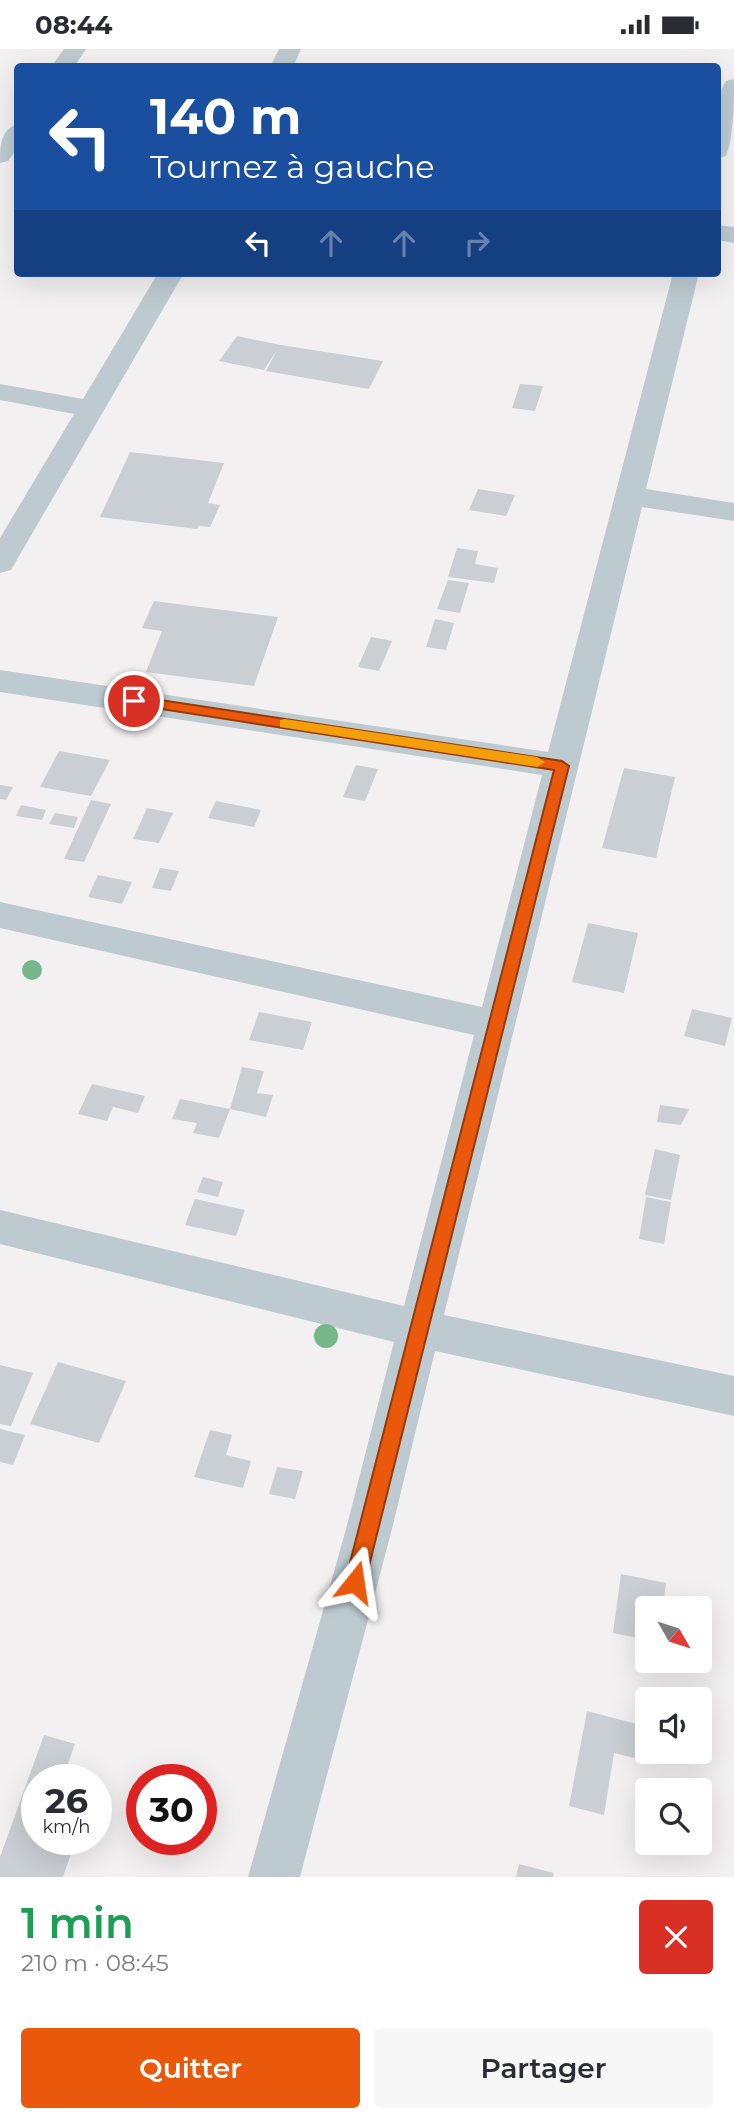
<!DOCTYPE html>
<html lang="fr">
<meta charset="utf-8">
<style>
:root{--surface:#fff;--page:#f7f7f7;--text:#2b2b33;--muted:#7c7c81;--accent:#ea580c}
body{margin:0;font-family:Montserrat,sans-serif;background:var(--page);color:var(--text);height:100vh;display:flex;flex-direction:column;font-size:26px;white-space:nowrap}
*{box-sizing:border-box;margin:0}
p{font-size:23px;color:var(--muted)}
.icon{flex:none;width:38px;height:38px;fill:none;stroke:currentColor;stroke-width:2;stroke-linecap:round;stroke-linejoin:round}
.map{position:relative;height:1828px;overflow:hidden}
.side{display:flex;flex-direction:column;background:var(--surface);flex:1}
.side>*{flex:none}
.banner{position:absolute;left:14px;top:14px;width:707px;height:214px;border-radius:7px;box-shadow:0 7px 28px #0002;background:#1a4fa0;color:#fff;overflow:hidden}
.needle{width:46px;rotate:129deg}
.tools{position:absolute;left:635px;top:1547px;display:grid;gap:14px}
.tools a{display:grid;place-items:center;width:77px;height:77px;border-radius:7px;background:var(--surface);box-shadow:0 7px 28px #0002;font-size:35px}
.speed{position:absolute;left:21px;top:1715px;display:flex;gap:14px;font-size:35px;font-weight:700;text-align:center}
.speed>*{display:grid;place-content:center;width:91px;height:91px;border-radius:50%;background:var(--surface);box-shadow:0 7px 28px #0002;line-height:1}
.speed small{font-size:18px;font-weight:400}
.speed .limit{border:10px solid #d22;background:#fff;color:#111}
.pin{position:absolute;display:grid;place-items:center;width:60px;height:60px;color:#fff;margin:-30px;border:4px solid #fff;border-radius:50%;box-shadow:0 2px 7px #0007}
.me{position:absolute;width:77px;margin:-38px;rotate:15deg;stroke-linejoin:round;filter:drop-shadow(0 0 5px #0008)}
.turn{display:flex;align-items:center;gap:24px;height:147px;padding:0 21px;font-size:32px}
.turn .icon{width:91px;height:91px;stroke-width:2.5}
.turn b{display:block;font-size:49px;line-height:60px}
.lanes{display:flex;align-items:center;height:66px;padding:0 21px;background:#0003;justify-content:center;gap:35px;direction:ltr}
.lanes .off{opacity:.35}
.round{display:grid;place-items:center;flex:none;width:74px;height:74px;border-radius:7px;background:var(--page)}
.summary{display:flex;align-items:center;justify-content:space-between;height:119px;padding:0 21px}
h1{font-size:42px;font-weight:600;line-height:52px;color:#1e9e55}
.cta{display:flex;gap:14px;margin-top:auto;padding:14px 21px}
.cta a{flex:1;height:80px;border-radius:7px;background:var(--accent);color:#fff;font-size:28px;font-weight:600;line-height:80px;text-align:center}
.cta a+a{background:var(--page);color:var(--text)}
.status{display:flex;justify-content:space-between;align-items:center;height:49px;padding:0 35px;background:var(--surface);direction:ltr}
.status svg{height:19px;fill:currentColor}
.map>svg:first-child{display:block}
.building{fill:#cacfd3}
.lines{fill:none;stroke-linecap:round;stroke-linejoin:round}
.minor{fill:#bdcbd1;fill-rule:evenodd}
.tree{fill:#76b78a}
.route{fill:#ea580c;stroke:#983908;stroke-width:2}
.slow{fill:#f59e0b}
</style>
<div class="status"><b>08:44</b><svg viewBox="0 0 49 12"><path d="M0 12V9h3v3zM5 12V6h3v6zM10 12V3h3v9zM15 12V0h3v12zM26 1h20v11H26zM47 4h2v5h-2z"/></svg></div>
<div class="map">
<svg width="734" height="1828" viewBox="0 0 734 1828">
<rect width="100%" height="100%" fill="#f3f0f1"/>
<path class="building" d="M237,287L281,296L383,312L369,340L266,322L277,301L264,321L219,312Z
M520,335L543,337L535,362L512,359Z
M130,403L224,414L208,454L220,456L210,478L199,477L197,480L100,468Z
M478,440L515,446L506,467L469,461Z
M457,499L478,502L475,515L498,519L494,534L448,528Z
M448,531L469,534L460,564L437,560Z
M154,552L278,568L254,637L146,623L162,582L142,579Z
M435,570L454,574L446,601L426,598Z
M371,588L392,592L379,622L358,618Z
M59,702L110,711L91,747L40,738Z
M356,716L378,720L365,752L343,748Z
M624,719L675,728L656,809L602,799Z
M0,736L13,738L6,751L0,750Z
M91,751L111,755L84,813L64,810Z
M216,752L261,761L254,778L208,769Z
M21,756L46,761L42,771L16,767Z
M147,759L173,764L159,794L133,790Z
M55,764L78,768L74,779L49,775Z
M160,819L179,822L171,842L152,839Z
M98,826L132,833L122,855L88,848Z
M588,874L638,884L624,944L572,933Z
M692,960L732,969L725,997L684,987Z
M259,963L312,973L303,1001L249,991Z
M242,1018L264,1022L257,1044L273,1046L266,1068L230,1060L219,1089L193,1084L197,1074L172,1070L180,1050L230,1060Z
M92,1035L145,1047L138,1064L113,1058L107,1072L78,1065Z
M660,1056L689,1060L681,1076L657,1073Z
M655,1100L680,1106L671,1151L645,1146Z
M203,1128L223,1133L218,1148L197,1143Z
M646,1148L671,1153L664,1195L639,1190Z
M195,1150L245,1161L236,1187L185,1176Z
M58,1313L126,1332L99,1394L30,1375Z
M0,1316L33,1324L11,1377L0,1375Z
M0,1380L25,1386L13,1416L0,1413Z
M210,1381L232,1386L226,1406L251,1412L243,1439L194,1428Z
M277,1418L303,1422L295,1450L269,1445Z
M621,1525L666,1534L663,1559H648V1591L613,1584Z
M587,1662L648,1678L646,1712L614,1704L604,1766L569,1757Z
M44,1686L75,1695L62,1731H37V1790H76L63,1828H0V1808Z
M519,1815L554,1824L553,1828H516Z"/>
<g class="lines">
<path class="minor" d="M64,0H86L74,18H51Z
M279,0H301L293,18H270Z
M734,30C734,53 734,87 726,107L718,109C716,87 713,52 726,32Z
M18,75V99L8,112L0,114C0,98 0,80 18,75Z
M718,176L734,178V194L718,191Z
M158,224H184L15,514L11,521L0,524V489L74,365L0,351V335L83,350Z
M673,224H699L646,440L734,454V472L642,458L444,1266L734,1327V1367L435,1302L392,1480L300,1828H248L346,1480L394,1293L0,1195V1161L404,1257L474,986L0,879V853L482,958L542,726L0,643V621L548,703Z"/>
</g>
<g class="tree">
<circle cx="32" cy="921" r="10"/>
<circle cx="326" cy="1287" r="12"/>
</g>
<path class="route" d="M134,647L562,712L569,717L365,1533L362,1540L355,1543L348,1540L345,1533L554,721L129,655V648Z"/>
<path class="slow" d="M285,670L537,708L545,713L537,718L280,678V671Z"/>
</svg>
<div class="tools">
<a><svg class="needle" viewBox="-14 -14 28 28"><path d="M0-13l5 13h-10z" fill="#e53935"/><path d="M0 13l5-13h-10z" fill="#7c7c81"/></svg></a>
<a><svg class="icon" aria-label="sound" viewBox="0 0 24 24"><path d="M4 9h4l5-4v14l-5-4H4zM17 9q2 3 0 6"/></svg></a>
<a><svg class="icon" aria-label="search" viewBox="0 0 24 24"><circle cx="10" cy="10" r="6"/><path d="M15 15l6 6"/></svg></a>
</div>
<div class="speed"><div>26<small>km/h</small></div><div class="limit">30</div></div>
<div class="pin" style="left:134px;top:652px;background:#d93025"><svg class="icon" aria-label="arrive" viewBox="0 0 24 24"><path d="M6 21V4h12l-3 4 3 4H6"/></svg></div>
<svg class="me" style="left:355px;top:1533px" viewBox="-20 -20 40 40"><path d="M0-17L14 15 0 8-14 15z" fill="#ea580c" stroke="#fff" stroke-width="4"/></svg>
<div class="banner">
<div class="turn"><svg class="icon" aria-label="left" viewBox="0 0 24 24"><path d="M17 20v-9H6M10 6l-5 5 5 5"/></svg><div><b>140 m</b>Tournez à gauche</div></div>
<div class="lanes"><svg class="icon" aria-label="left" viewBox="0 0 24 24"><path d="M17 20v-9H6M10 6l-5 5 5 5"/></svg><svg class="icon off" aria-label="ahead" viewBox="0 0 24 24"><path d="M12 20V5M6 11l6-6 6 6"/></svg><svg class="icon off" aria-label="ahead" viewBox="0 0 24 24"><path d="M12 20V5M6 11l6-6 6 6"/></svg><svg class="icon off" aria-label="right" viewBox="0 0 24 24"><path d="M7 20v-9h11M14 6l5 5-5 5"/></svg></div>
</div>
</div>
<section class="side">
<div class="summary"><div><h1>1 min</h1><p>210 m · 08:45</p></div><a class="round" style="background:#d93025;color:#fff"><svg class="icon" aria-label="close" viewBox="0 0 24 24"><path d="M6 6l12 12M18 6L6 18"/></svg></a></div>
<div class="cta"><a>Quitter</a><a>Partager</a></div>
</section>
